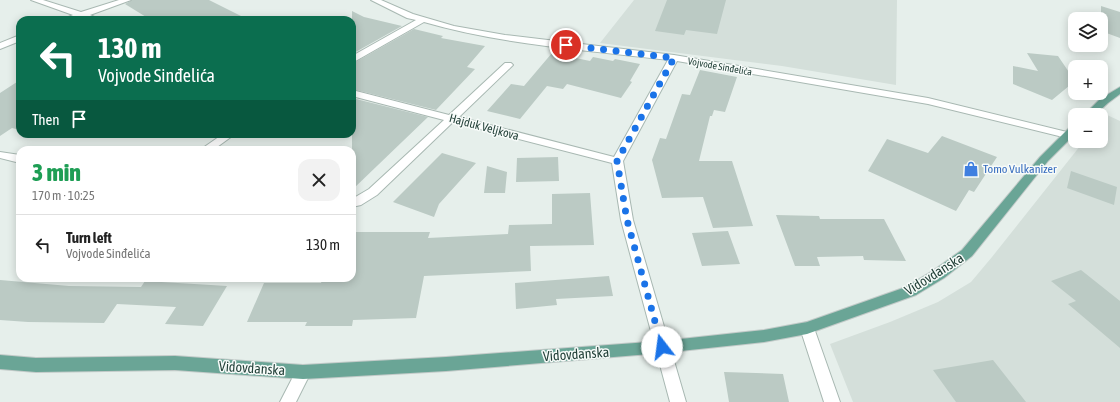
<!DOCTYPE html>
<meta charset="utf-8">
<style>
:root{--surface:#fff;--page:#f2f2f2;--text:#222;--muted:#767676;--line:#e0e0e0}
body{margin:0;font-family:"Asap Condensed",sans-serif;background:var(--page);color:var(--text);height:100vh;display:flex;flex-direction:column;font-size:15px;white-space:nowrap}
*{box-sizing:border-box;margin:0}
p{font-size:13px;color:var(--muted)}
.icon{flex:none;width:22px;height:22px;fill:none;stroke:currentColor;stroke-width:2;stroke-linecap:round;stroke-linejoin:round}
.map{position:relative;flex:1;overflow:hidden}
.sheet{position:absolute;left:16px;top:146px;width:340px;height:136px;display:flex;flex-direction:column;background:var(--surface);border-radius:12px;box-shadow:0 2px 10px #0003}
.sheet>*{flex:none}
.guide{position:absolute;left:16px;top:16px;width:340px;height:122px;border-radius:12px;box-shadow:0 2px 10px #0003;background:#0b6e4f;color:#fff;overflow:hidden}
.controls{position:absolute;left:1068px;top:12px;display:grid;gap:8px}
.controls a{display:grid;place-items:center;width:40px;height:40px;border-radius:8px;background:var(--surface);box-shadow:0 2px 10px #0003;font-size:20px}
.pin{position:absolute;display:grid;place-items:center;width:34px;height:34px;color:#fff;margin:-17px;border:2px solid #fff;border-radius:50%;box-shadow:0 1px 4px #0007}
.me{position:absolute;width:44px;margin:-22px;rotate:345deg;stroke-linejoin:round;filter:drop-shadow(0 0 3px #0008)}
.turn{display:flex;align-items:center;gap:14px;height:84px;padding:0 16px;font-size:18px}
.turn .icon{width:52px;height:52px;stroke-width:2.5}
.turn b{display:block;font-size:28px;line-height:34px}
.then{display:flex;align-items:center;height:38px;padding:0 16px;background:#0003;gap:8px;font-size:15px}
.round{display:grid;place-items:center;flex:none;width:42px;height:42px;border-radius:12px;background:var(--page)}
.head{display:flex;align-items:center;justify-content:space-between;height:68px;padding:0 16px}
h1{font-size:24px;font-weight:800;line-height:30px;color:#1e9e55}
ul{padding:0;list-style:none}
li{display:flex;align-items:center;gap:12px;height:60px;padding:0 16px;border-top:1px solid var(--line)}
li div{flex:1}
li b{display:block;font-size:15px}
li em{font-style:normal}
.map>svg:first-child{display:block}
.built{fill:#d4dfda}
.building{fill:#bbcac4}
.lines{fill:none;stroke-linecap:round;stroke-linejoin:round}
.minor-casing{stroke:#a8b8b2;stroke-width:2}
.primary-casing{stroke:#c2cac8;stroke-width:2}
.minor{fill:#fff;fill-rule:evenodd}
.primary{fill:#6aa596;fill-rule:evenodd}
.route{stroke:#1a73e8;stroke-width:7;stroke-dasharray:0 12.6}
.labels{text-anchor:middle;stroke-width:3;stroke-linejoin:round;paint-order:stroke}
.far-street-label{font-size:10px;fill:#24423a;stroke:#f7fbf9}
.street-label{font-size:12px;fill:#24423a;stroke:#f7fbf9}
.shop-label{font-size:12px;fill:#366cbe;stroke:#f7fbf9;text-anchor:start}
.near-street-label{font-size:14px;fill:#24423a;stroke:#f7fbf9}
</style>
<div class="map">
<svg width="1120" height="402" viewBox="0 0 1120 402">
<rect width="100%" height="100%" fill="#e6efeb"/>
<path class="built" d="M634,0H897L896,85L782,66L600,43Z
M1105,114L1120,121V402H853L830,344L890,322L938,302L971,282L992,257L1084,141H1101V119Z"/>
<path class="building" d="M132,0H209L249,20H151L125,4Z
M667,0H726L717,34L686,30L684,35L655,31Z
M1101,6L1120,12V38L1101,31Z
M352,11L364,17L402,26L352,54Z
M414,29L443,36L441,38L485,46L467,67L475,69L436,110L352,89V64Z
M552,53L590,61L593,57L613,61L615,59L640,64L630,81L632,82L621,98L567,84L563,89L547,86L520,119L487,111L511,84L524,86Z
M1027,53L1058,56L1075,81L1052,100L1013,84V66L1038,71Z
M700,70L737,77L725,112L714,110L712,116H710L699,161H732L753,226L713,228L703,197L662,198L652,160L660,138L666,139L682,94L690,95Z
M20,80V130L12,128L0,136V93Z
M352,98L428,117L352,190Z
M942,136L997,157L974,192L969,190L956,211L868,171L887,139L928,153Z
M442,153L476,163L439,204L434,217L393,202Z
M558,157L559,181L516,182L517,158Z
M487,166L507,172L505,193H484Z
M1071,171L1117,187L1114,205L1067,188Z
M590,193L594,245L530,246L531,271L424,276L416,318L353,320L352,326H305L307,322H247L264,283H321L323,278H352V232H430L428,238L508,234L509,225L552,224V194Z
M776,215L819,216L820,219H884L906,261L864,260L863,256L817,257L820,266H795Z
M728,231L740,264L702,266L692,233Z
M1081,270L1120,301V348L1068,304L1076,301L1051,281Z
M609,276L613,296L556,299L557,305L516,309L515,283Z
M0,280L69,286L141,287L145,281L227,286L203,326L165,324L176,307L117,304L104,323L28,322L0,320Z
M993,360L1026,402H956L933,370Z
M724,372L783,374L789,402H729Z"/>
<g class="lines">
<g class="minor-casing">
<path id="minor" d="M31,0H43L81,12L119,0H131L90,15L101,20H89L81,18L74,20H62L73,15Z
M371,0H381L413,14L454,26L505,35L674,55L928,98L1071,133L1072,135L1067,138L928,104L677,61L623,161L633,220L686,402H670L621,220L612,163L453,122L377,195L361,205L352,207V199L369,189L444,120L352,96V90L449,115L505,63H511L513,65L511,67L459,117L614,157L668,60C587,50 503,45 424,22L352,63V56L416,20L407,18Z
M20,35V41L0,49V43Z
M223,134H235L213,150H200Z
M0,152L20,155V163L0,158Z
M807,322L812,324L814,328L840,402H824L800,328L802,324Z
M303,365L308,367L311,372L296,402H280L298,367Z"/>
</g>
<g class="primary-casing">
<path id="primary" d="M1120,87V94L1108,103L1095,115H1084L1100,99Z
M1075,125V134L1048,161L972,256L944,278L916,295L807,334L764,342L662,353L446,371L303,379L175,370L36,372L0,369V355L36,358L175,356L303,365L446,357L662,341L764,330L807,322L906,287L934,270L962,250L1040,157L1071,126Z"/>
</g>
<use href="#minor" class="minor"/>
<use href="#primary" class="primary"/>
</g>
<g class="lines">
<path class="route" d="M566,45L674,58L617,161L627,220L662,347"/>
</g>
<defs>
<g id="shop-bare" transform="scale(1.2)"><path d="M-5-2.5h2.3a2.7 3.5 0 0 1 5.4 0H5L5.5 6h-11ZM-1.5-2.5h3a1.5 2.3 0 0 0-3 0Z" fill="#3f7fe0" stroke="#f7fbf9" stroke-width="2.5" paint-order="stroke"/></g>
</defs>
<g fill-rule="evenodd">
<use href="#shop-bare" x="971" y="169"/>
</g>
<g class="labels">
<g class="far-street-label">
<text transform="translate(720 66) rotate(10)" y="4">Vojvode Sinđelića</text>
</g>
<g class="street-label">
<text transform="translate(484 127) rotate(15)" y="4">Hajduk Veljkova</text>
</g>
<g class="shop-label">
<text x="983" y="173">Tomo Vulkanizer</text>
</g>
<g class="near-street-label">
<text transform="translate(934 274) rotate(-32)" y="5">Vidovdanska</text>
<text transform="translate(576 354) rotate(-4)" y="5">Vidovdanska</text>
<text transform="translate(252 368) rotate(4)" y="5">Vidovdanska</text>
</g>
</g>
</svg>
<div class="controls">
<a><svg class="icon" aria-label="layers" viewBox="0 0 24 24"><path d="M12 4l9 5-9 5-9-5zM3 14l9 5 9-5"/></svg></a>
<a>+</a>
<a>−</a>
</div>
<div class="pin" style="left:566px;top:45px;background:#d93025"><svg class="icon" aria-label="arrive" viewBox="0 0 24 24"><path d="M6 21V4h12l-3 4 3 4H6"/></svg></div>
<svg class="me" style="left:662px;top:347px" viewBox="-20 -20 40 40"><circle r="19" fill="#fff"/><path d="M0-13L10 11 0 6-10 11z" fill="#1a73e8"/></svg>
<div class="guide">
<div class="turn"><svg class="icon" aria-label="left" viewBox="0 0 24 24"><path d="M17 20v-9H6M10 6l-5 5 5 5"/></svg><div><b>130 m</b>Vojvode Sinđelića</div></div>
<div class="then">Then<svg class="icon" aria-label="arrive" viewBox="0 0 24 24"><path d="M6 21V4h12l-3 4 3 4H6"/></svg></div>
</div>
<section class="sheet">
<div class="head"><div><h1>3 min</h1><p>170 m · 10:25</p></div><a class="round"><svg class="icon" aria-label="close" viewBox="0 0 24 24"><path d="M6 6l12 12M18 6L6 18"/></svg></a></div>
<ul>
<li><svg class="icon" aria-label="left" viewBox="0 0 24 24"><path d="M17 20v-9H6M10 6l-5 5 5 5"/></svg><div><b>Turn left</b><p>Vojvode Sinđelića</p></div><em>130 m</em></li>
</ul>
</section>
</div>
